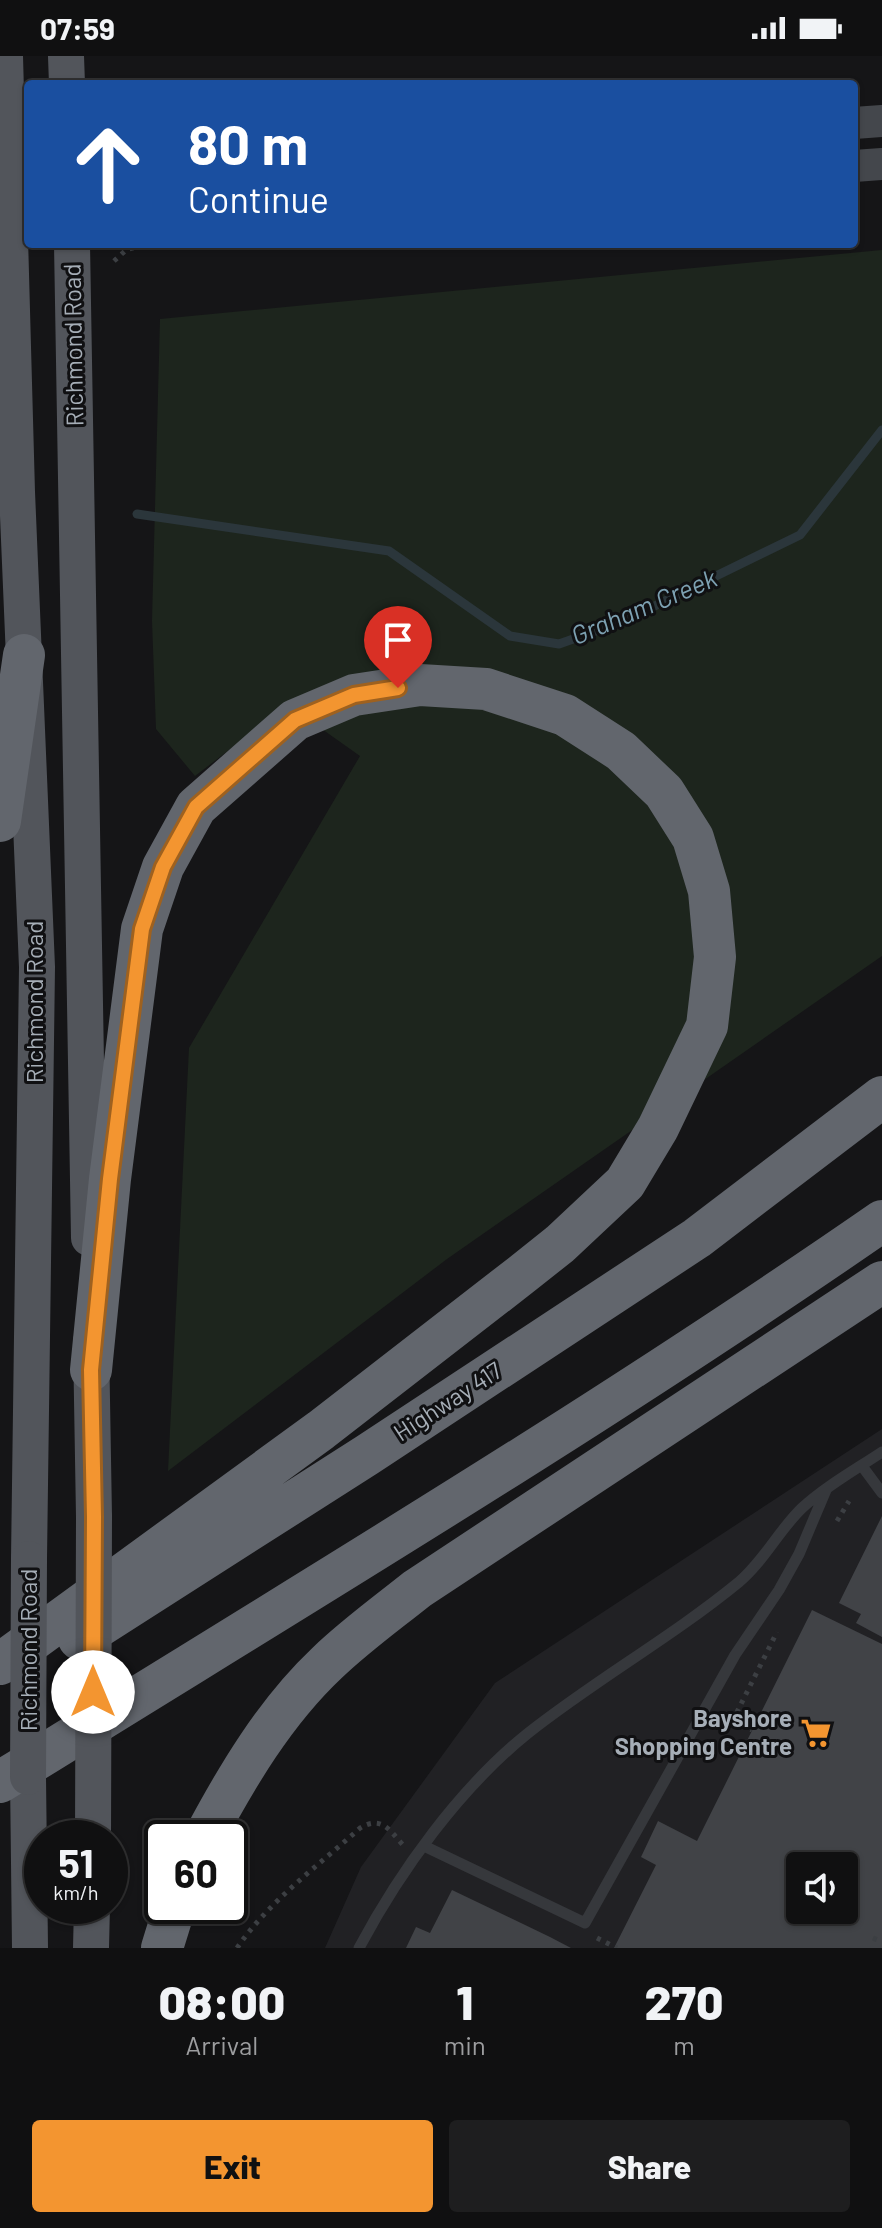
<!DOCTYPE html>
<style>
:root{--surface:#101011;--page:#1e1e1f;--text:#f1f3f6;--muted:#9c9d9f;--line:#303031;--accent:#f39530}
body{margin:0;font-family:Barlow,sans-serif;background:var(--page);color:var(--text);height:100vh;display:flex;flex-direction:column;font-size:30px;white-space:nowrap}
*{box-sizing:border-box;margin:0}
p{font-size:26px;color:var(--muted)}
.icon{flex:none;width:44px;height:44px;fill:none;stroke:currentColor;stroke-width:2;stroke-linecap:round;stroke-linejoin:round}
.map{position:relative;height:1892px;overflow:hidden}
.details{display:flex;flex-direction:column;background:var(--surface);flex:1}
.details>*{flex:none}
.hud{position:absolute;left:24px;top:24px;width:834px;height:168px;border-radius:8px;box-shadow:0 2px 6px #0004,0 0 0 2px var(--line);background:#1a4fa0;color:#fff;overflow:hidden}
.buttons{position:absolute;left:786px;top:1796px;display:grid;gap:16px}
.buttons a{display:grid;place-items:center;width:72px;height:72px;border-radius:8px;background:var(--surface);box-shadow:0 2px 6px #0004,0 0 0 2px var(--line);font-size:40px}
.speed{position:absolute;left:24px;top:1764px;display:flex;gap:16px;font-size:40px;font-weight:700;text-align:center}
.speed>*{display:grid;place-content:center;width:104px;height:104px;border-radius:50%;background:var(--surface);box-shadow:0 2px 6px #0004,0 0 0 2px var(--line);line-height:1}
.speed small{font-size:20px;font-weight:400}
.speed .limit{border:4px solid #111;border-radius:12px;background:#fff;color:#111}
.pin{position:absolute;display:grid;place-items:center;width:68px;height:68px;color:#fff;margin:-82px -34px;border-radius:50% 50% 50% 0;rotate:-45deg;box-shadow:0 0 8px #0007}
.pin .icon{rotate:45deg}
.me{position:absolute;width:88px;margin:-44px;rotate:0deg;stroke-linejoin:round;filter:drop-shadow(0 0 6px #0008)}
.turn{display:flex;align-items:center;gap:28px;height:168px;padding:0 32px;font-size:36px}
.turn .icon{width:104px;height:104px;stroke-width:2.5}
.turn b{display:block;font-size:56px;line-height:68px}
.eta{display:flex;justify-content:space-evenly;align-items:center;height:136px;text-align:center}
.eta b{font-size:48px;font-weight:800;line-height:56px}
.primary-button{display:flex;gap:16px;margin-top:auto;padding:16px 32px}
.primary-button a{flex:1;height:92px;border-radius:8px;background:var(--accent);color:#111;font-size:32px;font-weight:800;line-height:92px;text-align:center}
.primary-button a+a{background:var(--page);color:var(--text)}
.status{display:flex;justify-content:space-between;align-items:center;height:56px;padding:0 40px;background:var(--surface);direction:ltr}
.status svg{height:22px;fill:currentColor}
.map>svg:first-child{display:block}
.built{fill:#212124;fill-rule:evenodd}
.green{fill:#1d251d}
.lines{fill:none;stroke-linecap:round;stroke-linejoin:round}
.stream{stroke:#2b363b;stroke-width:9}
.building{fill:#414347;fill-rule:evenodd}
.path{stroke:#3c3f43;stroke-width:5;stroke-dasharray:4 6;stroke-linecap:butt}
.lane{stroke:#36383c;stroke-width:11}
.secondary{stroke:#44474c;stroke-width:32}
.primary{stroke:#52555b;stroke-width:36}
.highway{stroke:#62666d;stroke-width:42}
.primary-bridge{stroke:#52555b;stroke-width:36}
.route-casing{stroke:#9e611f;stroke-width:20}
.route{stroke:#f39530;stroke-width:14}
.labels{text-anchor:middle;stroke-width:6;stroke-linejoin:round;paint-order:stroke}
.street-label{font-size:24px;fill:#a6aeb7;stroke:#101012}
.poi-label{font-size:24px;font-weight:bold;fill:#a6aeb7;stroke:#101012;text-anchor:end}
.water-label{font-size:26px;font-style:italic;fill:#7da1b2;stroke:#101012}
</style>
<div class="status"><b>07:59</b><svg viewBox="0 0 49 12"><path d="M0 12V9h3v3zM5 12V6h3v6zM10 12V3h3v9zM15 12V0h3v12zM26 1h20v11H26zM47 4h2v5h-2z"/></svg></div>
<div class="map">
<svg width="882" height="1892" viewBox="0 0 882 1892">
<rect width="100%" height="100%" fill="#151517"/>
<path class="built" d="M882,1373V1892H325L361,1811L495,1627ZM800,1810H844V1854H800Z"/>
<path class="green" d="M882,194V900L447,1203L168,1415L189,992L360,700L288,649L195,720L156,673L152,565L160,263Z"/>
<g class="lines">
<path class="stream" d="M137,458L389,495L510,580L559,588L624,565L800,479L882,374"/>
</g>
<path class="building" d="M882,1460V1581L856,1567L861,1558L839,1547Z
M812,1554L882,1588V1892H614L656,1809L641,1801L658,1765L697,1785ZM800,1810H844V1854H800Z
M452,1834L550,1881L571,1892H406L416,1871L430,1877Z"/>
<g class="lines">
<path class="path" d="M114,205L126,194L146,188
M837,1465L849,1445
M723,1658L733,1664L777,1576
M733,1664L752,1674
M597,1882L617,1892
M873,1882L882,1886
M237,1892C269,1845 318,1810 360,1772C382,1759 389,1774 404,1790"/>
<path class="lane" d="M862,1410L882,1437
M424,1790L585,1867L735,1599L779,1534L799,1498L826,1434
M359,1892C400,1815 459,1733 527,1678C595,1624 672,1581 739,1526C764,1505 779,1474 802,1452C826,1430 855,1414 882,1396"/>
<path class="secondary" d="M854,67L882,65
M854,110L882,108"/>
<path class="primary" d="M5,0L17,436L37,911L29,1503
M66,0L67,28
M72,188L89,1182
M91,1285L94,1461
M28,1721L30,1892
M91,1892L92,1850"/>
<path class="highway" d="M0,765L24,599
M79,1583L367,1399L697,1182L882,1041
M0,1608L321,1374L521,1219L560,1188L625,1127L658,1072L707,970L715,901L709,835L693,782L664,736L621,695L565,659L486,633L420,629L354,639L295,664L196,751L163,811L142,873L110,1123L91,1314
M0,1726C296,1542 596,1363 882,1165
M204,1782C237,1720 275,1656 327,1607C355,1580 387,1557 417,1533L882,1226
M162,1892L175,1850"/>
<path class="primary-bridge" d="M28,1721L29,1503
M93,1782L94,1461"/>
</g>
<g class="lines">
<g class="route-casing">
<path id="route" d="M93,1636L94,1461L91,1314L110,1123L142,873L163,811L196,751L295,664L354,639L398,632"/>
</g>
<use href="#route" class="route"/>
</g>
<defs>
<g id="supermarket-bare" transform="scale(2.4)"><path d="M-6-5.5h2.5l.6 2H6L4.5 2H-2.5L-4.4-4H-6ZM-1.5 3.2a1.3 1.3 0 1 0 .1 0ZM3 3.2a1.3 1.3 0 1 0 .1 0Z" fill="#f39530" stroke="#101012" stroke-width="2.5" paint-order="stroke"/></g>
</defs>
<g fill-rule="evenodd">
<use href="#supermarket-bare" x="816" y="1677"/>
</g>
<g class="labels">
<g class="street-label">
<text transform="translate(74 289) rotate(-91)" y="8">Richmond Road</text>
<text transform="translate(35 946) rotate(-90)" y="8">Richmond Road</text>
<text transform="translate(448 1346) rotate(-33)" y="8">Highway 417</text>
<text transform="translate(29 1594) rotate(-90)" y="8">Richmond Road</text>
</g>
<g class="poi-label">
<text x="792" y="1671">Bayshore<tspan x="792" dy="28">Shopping Centre</tspan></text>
</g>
<g class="water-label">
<text transform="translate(644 551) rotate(-23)" y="9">Graham Creek</text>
</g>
</g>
</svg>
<div class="buttons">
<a><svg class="icon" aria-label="sound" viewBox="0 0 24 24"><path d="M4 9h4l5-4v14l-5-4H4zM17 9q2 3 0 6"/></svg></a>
</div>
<div class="speed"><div>51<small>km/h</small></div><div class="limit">60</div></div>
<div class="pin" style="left:398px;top:632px;background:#d93025"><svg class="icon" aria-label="arrive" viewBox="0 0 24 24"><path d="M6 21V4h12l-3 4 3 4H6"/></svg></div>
<svg class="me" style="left:93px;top:1636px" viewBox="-20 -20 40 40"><circle r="19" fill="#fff"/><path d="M0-13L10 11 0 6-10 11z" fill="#f39530"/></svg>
<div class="hud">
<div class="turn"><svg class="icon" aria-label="ahead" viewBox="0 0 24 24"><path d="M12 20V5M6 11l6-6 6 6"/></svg><div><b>80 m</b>Continue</div></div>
</div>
</div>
<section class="details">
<div class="eta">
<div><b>08:00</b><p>Arrival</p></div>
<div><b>1</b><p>min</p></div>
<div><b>270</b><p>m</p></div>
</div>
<div class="primary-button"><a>Exit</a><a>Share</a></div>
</section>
